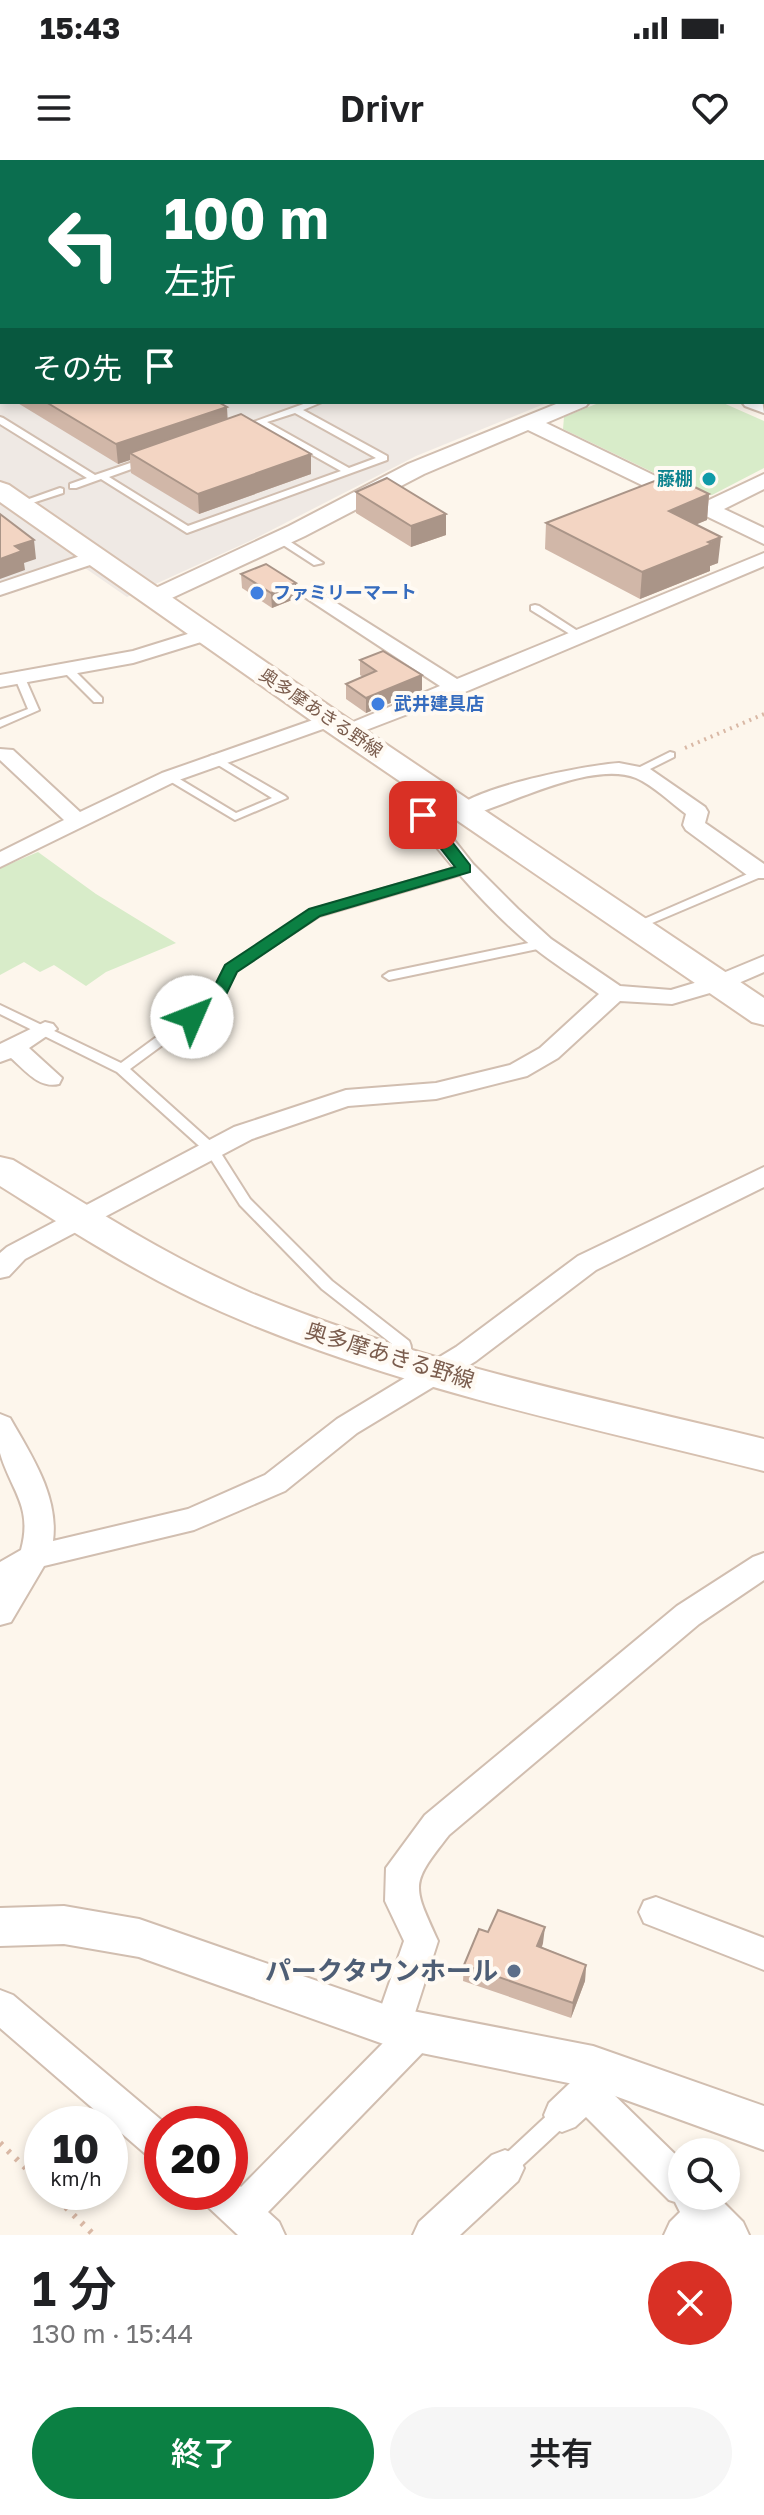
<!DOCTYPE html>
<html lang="ja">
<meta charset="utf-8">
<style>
:root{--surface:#fff;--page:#f6f6f6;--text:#202124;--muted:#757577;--accent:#0b8043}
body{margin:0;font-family:"Golos Text","Noto Sans JP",sans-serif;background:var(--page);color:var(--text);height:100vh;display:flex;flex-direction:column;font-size:30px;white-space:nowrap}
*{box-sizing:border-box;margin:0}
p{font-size:26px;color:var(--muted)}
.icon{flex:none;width:44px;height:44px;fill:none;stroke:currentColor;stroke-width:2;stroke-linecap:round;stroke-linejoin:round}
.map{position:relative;height:2075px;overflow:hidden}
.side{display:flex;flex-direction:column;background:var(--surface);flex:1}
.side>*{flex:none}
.hud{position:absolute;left:0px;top:0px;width:764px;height:244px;box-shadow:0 4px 12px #0003;background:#0b6e4f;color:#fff;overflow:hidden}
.controls{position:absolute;left:668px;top:1978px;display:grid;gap:16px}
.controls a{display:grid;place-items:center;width:72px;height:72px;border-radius:50%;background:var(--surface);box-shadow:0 4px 12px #0003;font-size:40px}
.speed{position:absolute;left:24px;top:1946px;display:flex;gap:16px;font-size:40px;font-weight:700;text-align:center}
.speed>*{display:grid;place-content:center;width:104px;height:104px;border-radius:50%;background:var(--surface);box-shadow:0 4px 12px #0003;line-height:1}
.speed small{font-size:20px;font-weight:400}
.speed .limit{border:12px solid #d22;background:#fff;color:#111}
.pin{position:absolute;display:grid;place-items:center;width:68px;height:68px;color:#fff;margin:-34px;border-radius:16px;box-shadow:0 4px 12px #0006}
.me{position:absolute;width:88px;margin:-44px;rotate:46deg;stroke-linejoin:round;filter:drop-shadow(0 0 6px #0008)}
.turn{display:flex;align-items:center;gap:28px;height:168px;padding:0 32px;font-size:36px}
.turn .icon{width:104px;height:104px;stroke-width:2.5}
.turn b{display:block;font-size:56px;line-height:68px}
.then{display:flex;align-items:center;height:76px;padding:0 32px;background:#0003;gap:16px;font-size:30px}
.round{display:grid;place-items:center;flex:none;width:84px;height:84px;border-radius:42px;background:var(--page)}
.overview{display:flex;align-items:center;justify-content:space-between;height:136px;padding:0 32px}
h1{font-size:48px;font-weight:600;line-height:60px}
.button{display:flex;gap:16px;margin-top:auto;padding:16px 32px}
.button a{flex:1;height:92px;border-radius:48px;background:var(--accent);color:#fff;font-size:32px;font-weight:600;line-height:92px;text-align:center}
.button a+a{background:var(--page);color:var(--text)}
.status{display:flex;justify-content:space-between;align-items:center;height:56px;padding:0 40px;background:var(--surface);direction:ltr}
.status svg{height:22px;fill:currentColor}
header{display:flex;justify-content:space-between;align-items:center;height:104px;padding:0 32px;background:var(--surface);font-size:36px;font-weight:600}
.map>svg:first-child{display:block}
.industrial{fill:#efe9e4}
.green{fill:#d8ecc9}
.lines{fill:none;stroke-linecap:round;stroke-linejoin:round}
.stream{stroke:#a5d3da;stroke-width:5}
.service-casing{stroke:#d1beb0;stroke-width:4}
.minor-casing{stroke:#d1beb0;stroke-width:4}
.tertiary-casing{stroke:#d1beb0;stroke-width:4}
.secondary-casing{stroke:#d6c0b0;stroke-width:4}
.motorway-casing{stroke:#dad1cd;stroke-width:4}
.path-far1{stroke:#d9b8a5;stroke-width:4;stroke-dasharray:2 5;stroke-linecap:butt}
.path{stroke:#d9b8a5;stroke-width:6;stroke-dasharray:3 8;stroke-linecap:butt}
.service{fill:#fff;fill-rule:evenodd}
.minor{fill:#fff;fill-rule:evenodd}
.tertiary{fill:#fff;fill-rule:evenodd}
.secondary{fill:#fff;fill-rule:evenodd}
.motorway{fill:#f7b7a3;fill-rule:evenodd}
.wall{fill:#d1b7a8}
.shaded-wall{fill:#aa9588}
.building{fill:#f3d5c3;stroke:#aa9588;stroke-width:2}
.route{fill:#0b8043;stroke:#07532c;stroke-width:2}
.culture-dot{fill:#0f9aa8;stroke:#fffaf3;stroke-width:3}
.shop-dot{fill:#3f7fe0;stroke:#fffaf3;stroke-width:3}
.service-dot{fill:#5c6f8a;stroke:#fffaf3;stroke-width:3}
.labels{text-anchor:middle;stroke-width:8;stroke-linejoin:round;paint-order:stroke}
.far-culture-label{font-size:18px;font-weight:bold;fill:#0d838f;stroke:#fffaf3;text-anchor:end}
.far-shop-label{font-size:18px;font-weight:bold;fill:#366cbe;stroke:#fffaf3;text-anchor:start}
.far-street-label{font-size:18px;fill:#7a5c4d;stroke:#fffaf3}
.street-label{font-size:22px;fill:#7a5c4d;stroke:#fffaf3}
.near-service-label{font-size:26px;font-weight:bold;fill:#4e5e75;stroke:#fffaf3;text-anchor:end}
</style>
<div class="status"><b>15:43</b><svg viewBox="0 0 49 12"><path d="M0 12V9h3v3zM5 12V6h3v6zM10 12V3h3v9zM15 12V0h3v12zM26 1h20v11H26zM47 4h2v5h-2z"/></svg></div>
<header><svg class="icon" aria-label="menu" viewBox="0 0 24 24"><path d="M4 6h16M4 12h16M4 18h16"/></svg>Drivr<svg class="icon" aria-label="heart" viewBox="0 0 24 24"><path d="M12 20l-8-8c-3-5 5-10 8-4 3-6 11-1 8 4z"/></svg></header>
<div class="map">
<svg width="764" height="2075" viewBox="0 0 764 2075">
<rect width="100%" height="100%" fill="#fdf6ec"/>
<path class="industrial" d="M0,0H764V234L762,2H2V242H549L416,296L252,380L127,437L72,399L0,424Z"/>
<path class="green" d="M601,242H721L764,261V308L712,335L698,334L563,269L564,257Z
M38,692L96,734L176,783L106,812L86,826L54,805L40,812L24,802L0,815V708Z"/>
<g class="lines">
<path class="stream" d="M726,0L731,2"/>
<g class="service-casing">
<path id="service" d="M309,242H322L303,250L387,296V300L187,373L101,319L76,328H70V324L87,318L0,264V257L3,258L95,315L145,298H151V302L109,317L188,366L341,311L259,265L239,272L234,269ZM295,253L376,298L349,308L267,262Z
M60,328L63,329V333L20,347L15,344Z
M280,376L283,377L323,403L314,405L277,381L275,379Z
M535,445L539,446L587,477L586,479H578L531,450V446Z
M67,506L71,507L102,538V542H94L63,511V507Z
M20,515L25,518L39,550L0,567V560L28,549L15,518Z
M670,592L674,593V597L642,613H634L632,611Z
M214,595L285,636L287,638L235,660L163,617L169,614L173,615L236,653L272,638L210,600V596Z
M465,705L469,706V712L319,756L235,811L221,842L130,909L217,987L250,1039L332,1121L409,1181C413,1188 411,1200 407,1206H397L394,1202L396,1187L322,1129L240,1045L207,993L117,912L0,854V845L121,903L211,837L226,806L311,750Z
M759,709L763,710V716L638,769H630L628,766Z
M543,780L549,784L547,787L389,820L383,816L389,812Z
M562,1946L569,1948L572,1955L569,1962L512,2015L505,2018L498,2015L495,2008L498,2001L555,1948Z"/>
</g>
<g class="minor-casing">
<path id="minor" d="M33,0H53L32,2Z
M0,10H2L0,19Z
M95,391L104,397L102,401L0,435V423Z
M764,393V406L465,532L348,577L341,575L338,571L341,567L440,526L303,436L312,430L319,432L457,519Z
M207,468L214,470L217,474L214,478L133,503L0,527V515L133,491Z
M330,554L340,560L337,564L176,621L0,707V692L64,660L0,600V589L13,590L80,652L162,613Z
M619,603L650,609L705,647L708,652L705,663L764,704V718H751L686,670L683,665L686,654C670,642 654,626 636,618C591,600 508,646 464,657L453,651C472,627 587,605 619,603Z
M446,632L457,638L435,656L473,704L518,749L551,779L620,826L671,830L711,818L764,796V812L727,828L672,844L620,841L558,898L527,916L436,939L348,946L252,979L25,1099L9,1116L0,1118V1093L7,1087L234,967L346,930L436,923L510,905L540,888L599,834C577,818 554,804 533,787C488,750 451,706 415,660L412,655L415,650Z
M45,862L53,864L57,869L29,888L62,918L59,924C39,929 25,910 11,898L0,902V884Z
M764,1007V1027L596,1110L476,1201L357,1273L285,1331L194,1370L44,1406L11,1462L0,1465V1402L21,1390C33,1346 11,1331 0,1293C0,1282 0,1266 0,1254L10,1258C31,1295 59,1336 53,1381L188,1349L265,1315L337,1259L456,1187L578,1096Z
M764,1393V1420L699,1464L449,1675C410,1725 412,1724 438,1781L413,1859L429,1862L434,1874L429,1886L268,2052L279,2062L285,2075H238L206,2045L200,2032H230V2018L241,2027L385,1881L379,1879L374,1867L404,1781L385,1741L386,1708L425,1655L677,1446L753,1397Z
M656,1737L764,1778V1810L644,1763L639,1752L644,1741Z
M0,1830L13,1835L166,1964H162V2002L149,1997L0,1868Z
M593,1890L606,1895L611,1907L606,1927L682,2001V2036H717L743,2062L749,2075H664L670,2062L680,2052L675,2042L669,2040L586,1957L575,1967L562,1972L549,1967L544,1955L549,1943L570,1923L580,1895Z
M505,1990L518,1995L524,2008L518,2021L460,2075H413L419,2062L492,1995Z"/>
</g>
<g class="tertiary-casing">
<path id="tertiary" d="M234,0H257L232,2Z
M0,76H2V86H0Z
M762,239L764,253L745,246L742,242H762Z
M561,242H589L586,246L546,263L707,341L764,314V329L724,349L764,368V384L528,270L424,314L305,376L161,443H145L141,438L145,433L289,366L408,304Z
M64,1746L139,1759L392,1847L593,1886L764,1946V1990L593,1928L392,1887L139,1797L64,1784L0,1786V1748Z"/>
</g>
<g class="secondary-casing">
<path id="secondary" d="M0,322L9,325L341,554L764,838V865L752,862L319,566L0,342Z
M0,997L13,1000C91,1047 168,1097 251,1133C416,1202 592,1237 764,1279V1311C582,1265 395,1228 222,1152C144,1118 72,1071 0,1026Z"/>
</g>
<g class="motorway-casing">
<path id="motorway" d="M0,27H2L0,42Z"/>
</g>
<path class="path-far1" d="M685,588L764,554"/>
<path class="path" d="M0,1983L42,2024
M50,2032L94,2075"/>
<use href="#service" class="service"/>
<use href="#minor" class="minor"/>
<use href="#tertiary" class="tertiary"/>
<use href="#secondary" class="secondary"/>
<use href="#motorway" class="motorway"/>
</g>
<path class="wall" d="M300,0H706L711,2H300Z
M762,65H764V152L762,151Z
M764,153V223L762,222V154Z
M2,192V233L0,232V193Z
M16,242H218L228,259L311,314L199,354L131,313L130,300L118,304Z
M356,332L446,354V375L411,387L356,353Z
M709,334L707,360L696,364L718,403L710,406V411L640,439L545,389L546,363Z
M241,414L296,423L297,438L272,448L242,428Z
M360,500L422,515V530L366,553L346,539V524L363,517L360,515Z
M488,1772L543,1783L542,1787L586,1805L585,1821L571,1858L463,1821L464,1805Z"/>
<path class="shaded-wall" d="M227,247L228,266L130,293V300L118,304L116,284Z
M311,294V314L199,354L198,334Z
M709,334L707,360L667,377L669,351Z
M446,354V375L411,387V366Z
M721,377L718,403L710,406V411L640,439L642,412Z
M34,380L36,399L24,403L25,410L0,419V399L15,386Z
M296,423L297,438L272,448L271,433Z
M422,515V530L366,553V538Z
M545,1767L543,1783L536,1802L537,1786Z
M586,1805L585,1821L571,1858L573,1843Z"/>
<path class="building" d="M310,0H706L711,2H314Z
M762,65H764V133L762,132Z
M764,153V203L762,202V154Z
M2,192V215L0,214V193Z
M46,242H218L227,247L116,284Z
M241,254L311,294L198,334L130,293Z
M670,315L709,334L669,351L721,377L708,382L712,384L642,412L546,363Z
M387,318L446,354L411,366L356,332Z
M0,354L34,380L15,386L22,391L0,399Z
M266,404L296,423L271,433L241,414Z
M383,491L422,515L366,538L346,524L376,511L360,500Z
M498,1750L545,1767L537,1786L586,1805L573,1843L464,1805L479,1769L488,1772Z"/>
<path class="route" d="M423,650L428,651L470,705V712L320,756L237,812L222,843L198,860H186L184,857L186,853L209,837L225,805L309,749L455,707L415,655Z"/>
<circle class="culture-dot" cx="709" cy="319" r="8"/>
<g class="shop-dot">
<circle cx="257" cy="433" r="8"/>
<circle cx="378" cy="544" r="8"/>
</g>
<circle class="service-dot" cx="514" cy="1811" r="8"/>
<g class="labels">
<g class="far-culture-label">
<text x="693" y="325">藤棚</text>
</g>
<g class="far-shop-label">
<text x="273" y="439">ファミリーマート</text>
<text x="394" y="550">武井建具店</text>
</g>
<g class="far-street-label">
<text transform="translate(321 553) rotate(34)" y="6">奥多摩あきる野線</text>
</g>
<g class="street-label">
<text transform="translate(390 1195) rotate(17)" y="8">奥多摩あきる野線</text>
</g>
<g class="near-service-label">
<text x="498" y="1820">パークタウンホール</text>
</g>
</g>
</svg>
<div class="controls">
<a><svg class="icon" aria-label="search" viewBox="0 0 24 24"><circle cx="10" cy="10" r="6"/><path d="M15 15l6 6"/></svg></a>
</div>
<div class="speed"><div>10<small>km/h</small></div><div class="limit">20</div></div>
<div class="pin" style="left:423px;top:655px;background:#d93025"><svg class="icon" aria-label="arrive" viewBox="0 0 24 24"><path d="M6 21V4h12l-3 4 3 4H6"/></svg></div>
<svg class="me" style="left:192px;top:857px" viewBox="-20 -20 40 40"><circle r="19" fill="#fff"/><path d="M0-13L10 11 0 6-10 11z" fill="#0b8043"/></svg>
<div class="hud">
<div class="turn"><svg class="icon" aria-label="left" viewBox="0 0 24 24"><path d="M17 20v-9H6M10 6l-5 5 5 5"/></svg><div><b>100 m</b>左折</div></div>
<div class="then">その先<svg class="icon" aria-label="arrive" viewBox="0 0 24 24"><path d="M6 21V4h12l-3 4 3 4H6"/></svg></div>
</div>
</div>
<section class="side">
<div class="overview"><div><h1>1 分</h1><p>130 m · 15:44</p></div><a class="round" style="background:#d93025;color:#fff"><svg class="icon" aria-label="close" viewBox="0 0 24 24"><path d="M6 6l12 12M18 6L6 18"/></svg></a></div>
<div class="button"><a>終了</a><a>共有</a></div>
</section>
